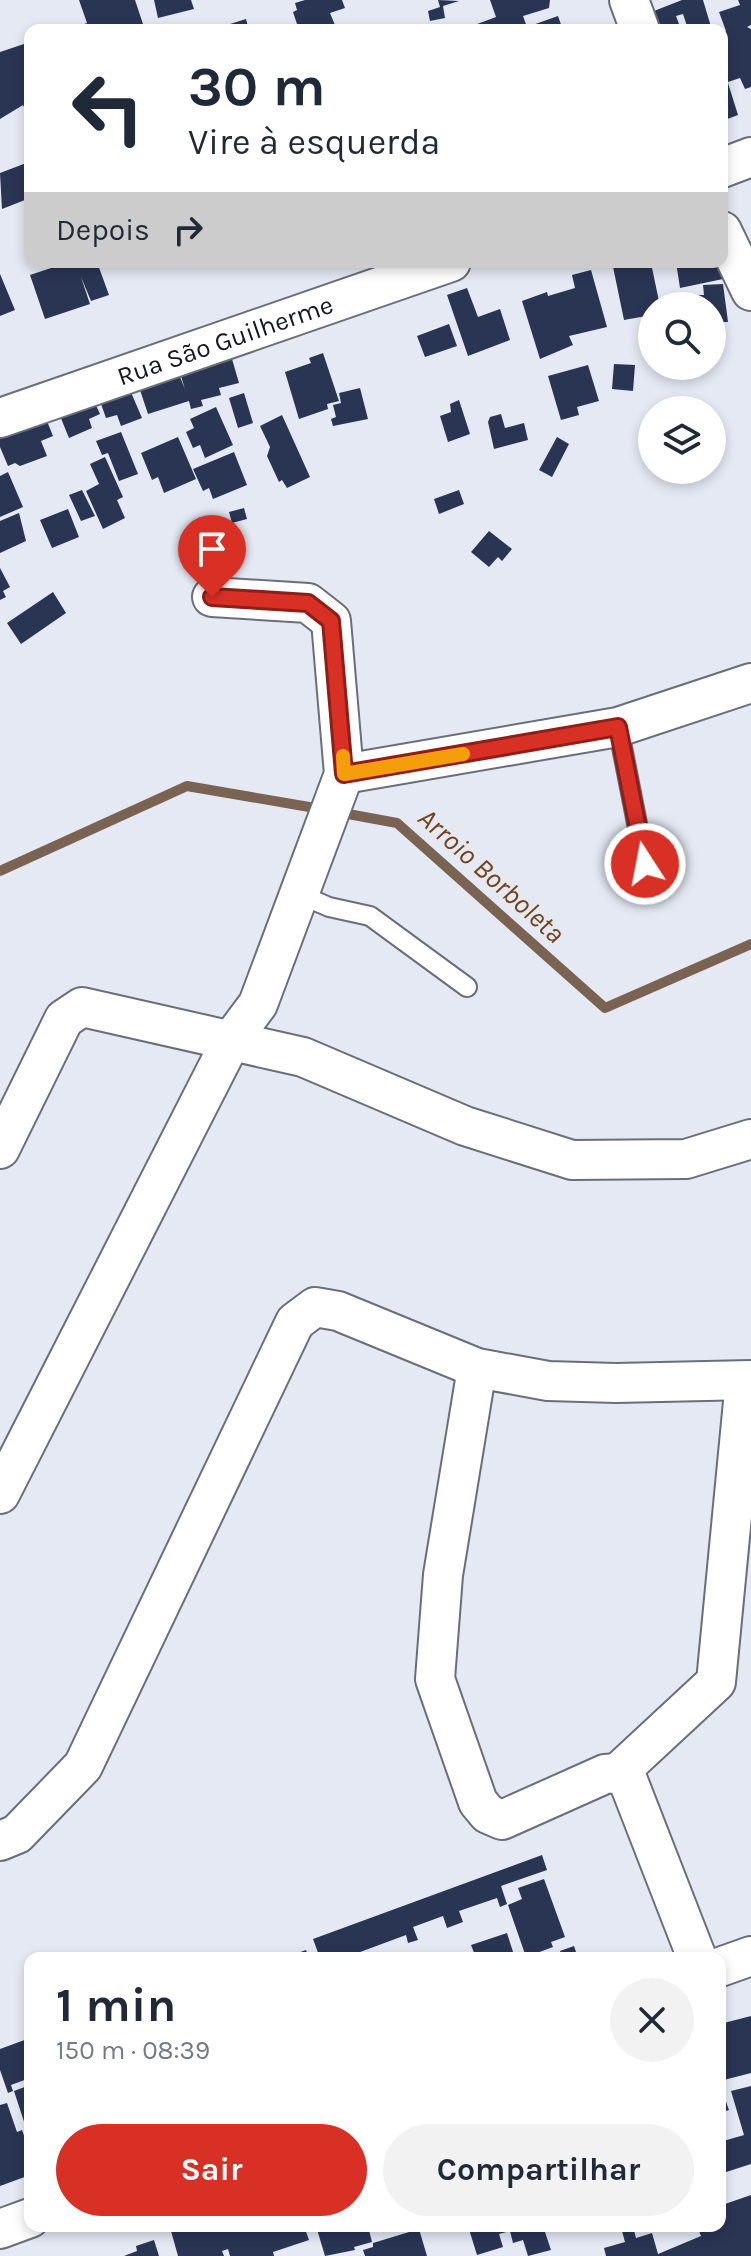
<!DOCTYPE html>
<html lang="pt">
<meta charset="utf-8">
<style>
:root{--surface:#fff;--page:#f2f2f3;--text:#1f2937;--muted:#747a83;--accent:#d93025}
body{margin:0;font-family:Karla,sans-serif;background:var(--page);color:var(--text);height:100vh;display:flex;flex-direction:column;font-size:30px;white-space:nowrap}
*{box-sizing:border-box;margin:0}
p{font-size:26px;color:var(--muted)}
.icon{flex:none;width:44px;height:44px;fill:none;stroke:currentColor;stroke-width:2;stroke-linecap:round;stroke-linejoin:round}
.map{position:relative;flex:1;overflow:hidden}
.panel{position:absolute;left:24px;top:1952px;width:702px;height:280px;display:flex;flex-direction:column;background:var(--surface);border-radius:16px;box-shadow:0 4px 12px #0003}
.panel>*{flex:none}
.hud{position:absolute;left:24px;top:24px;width:704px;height:244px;border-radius:16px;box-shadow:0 4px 12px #0003;background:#fff;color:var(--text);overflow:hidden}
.fabs{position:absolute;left:638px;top:292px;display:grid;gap:16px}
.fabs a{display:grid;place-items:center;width:88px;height:88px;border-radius:50%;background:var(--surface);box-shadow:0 4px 12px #0003;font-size:40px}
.pin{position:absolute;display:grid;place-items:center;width:68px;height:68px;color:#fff;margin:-82px -34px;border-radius:50% 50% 50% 0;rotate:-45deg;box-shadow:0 0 8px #0007}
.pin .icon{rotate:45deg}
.me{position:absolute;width:88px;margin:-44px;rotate:349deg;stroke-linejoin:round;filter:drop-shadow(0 0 6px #0008)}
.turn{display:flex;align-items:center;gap:28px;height:168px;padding:0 32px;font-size:36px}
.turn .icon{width:104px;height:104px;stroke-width:2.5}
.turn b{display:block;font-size:56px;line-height:68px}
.then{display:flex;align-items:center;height:76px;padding:0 32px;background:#0003;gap:16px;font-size:30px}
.round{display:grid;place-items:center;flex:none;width:84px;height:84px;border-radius:42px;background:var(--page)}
.headline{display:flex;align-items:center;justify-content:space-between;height:136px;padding:0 32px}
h1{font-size:48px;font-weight:700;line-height:60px}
.primary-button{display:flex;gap:16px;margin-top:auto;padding:16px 32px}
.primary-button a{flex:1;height:92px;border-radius:48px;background:var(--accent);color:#fff;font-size:32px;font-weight:700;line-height:92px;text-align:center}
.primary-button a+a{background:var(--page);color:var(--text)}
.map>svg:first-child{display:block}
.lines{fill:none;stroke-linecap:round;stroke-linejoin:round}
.stream{stroke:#7b6354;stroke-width:10}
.building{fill:#2a3554}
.service-casing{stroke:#6a6e78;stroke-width:22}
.minor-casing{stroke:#6a6e78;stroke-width:42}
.service{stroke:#fff;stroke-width:18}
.minor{stroke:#fff;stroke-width:38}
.route-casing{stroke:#8d1f18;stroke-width:20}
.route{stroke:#d93025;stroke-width:14}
.slow{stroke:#f59e0b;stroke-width:14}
.labels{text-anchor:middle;stroke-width:8;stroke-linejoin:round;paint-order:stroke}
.street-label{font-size:26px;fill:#15171b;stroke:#e4e9f4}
.water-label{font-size:28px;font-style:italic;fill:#72421a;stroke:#e4e9f4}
</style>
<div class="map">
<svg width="751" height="2256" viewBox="0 0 751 2256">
<rect width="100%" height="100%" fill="#e4e9f4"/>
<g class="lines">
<path class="stream" d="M337,812L397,823L605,1008L751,944
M0,871L187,786L321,809"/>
</g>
<path class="building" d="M79,0H135L143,24L126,30H68L87,23Z
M154,0H191L194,9L158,18Z
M305,0H342L345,8L330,13L337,30H299L293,12L297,10L295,3Z
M438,0L459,1L443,6L445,18L430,21L428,11L440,7Z
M490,0H550L549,8L523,16L527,27L558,16L563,30H461L496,17Z
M682,0H703L712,30H677L687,26L683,14L676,16L679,24L661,30L654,11Z
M738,0H751V25L747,27L751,29V87L745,89L740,78L728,82L722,72V33L726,31L719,12L740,5Z
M246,19L249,30H214V29Z
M30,42V119L23,105L0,119V52Z
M722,79L724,84L728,83L738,115L722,121Z
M29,162L30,198L2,209L0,173Z
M69,262H97L109,295L91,301L81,277L90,304L45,319L30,275Z
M213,262H233V263L215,268Z
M612,262L651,263L660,306H652V315L624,320Z
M676,262H720L723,279L680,288Z
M591,270L607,327L569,336L573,345L540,359L522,301L547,292L548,296L575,288L572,275Z
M0,274L15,310L0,316Z
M723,284L728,322H722V347H712V306H681L680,295H704L703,285Z
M467,288L478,317L500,309L510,340L468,356L447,295Z
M449,324L457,346L425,357L417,336Z
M230,352L239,383L219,388L221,395L201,400L203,406L191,409L189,401L148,414L140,390L180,377L185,389L178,367Z
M323,353L339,401L327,404L328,409L299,419L285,372L311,363L309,358Z
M614,364L635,365L633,391L612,389Z
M588,365L599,401L577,407L579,415L561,420L548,376Z
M127,383L142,418L121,426L117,415L106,418L101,404L106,402L103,392Z
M360,388L368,419L333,426L331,419L336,417L333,405L341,403L339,393Z
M90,392L100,414L89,419L92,428L69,438L60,416Z
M244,393L253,423L238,428L229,398Z
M459,400L470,434L448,442L440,416L451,412L450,404Z
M216,407L233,445L205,458L200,445L193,448L186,432L194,428L190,419Z
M501,414L505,428L524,423L528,440L494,449L488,422L490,417Z
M282,415L310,477L287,488L282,480L279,482L267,456L270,447L260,426Z
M45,416L53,436L41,441L47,456L20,466L15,463L8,466L0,447V439L6,437L3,431Z
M121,432L138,474L119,481L108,453L102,455L96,441Z
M178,437L196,479L164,493L158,477L152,480L141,453Z
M557,437L569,444L552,477L539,470Z
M234,452L247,485L213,499L209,488L203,491L193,469Z
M105,457L123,497L117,500L125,518L103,529L86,491L99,484L90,464Z
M8,472L23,507L0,517V476Z
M82,490L95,516L81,521L69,495Z
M459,490L464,504L439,514L434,499Z
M244,508L247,519L232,523L229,512Z
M68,509L79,537L52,548L40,520Z
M19,513L26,541L0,553V521Z
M489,531L512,549L502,561L498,557L489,567L471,552Z
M0,568L10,587L3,591L6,597L0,600Z
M53,592L66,613L21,644L7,623Z
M542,1855L547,1870L501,1886L507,1904L500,1907L497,1898L459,1911L463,1922L447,1928L443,1916L413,1927L418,1940L408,1943L406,1935L344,1958H320L313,1939Z
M544,1879L565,1937L551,1942L553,1947L526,1957L508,1905L522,1899L518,1888Z
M507,1933L515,1958H467L475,1955L471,1945Z
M574,1946L578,1958H562L560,1951Z
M306,1950L309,1958H284Z
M751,2016V2073L720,2081V2024Z
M30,2038V2078L11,2085L13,2091L8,2093L0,2070V2049Z
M30,2085V2140L14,2091Z
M720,2085L729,2110L720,2113Z
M751,2086V2164L720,2174V2142L744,2135L731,2091Z
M7,2103L17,2132L22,2130L30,2152V2175L0,2186V2105Z
M720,2191L725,2204L751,2195V2256H606L604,2248L625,2242L622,2231L633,2227L636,2238L652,2233L658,2254L701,2236L697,2226H720Z
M188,2226H304L309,2240L273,2252L274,2256H230L228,2249L222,2251L224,2256H178L171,2231Z
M316,2226H368L372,2242L354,2247L355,2250L325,2256Z
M468,2226H486L488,2232L498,2229L497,2226H561L545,2232L551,2250L528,2256L523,2240L513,2243L510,2231L499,2234L503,2247L477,2255Z
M419,2229L427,2256H365L363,2250L373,2247V2243Z
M154,2240L159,2256H124L137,2251L136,2246Z"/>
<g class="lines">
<g class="service-casing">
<path id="service" d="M618,727L645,864
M299,894L329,907L370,916L467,987"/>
</g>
<g class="minor-casing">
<g id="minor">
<path d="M629,0L640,30"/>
<path d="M722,168L751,157"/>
<path d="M722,231L751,291"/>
<path id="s1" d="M0,418L451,262"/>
<path d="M344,774L618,727L751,683"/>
<path d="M0,1149L64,1019L82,1007L303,1057L465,1126L572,1160L686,1159L751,1139"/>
<path d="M477,1368L443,1575L435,1679L478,1802L488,1814L502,1820L605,1774L618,1773L627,1778L697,1958"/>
<path d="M0,1494L232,1039L258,1004L344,774L331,621L308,603L212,597"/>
<path d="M618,1773L716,1682L745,1381"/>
<path d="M0,1841L17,1834L83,1766L295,1322L315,1307L338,1311L477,1368L548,1381L616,1383L751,1380"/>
<path d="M720,1967L751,1956"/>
<path d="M0,2229L30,2218"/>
</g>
</g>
<use href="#service" class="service"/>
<use href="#minor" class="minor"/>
</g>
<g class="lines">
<g class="route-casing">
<path id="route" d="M212,597L308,603L331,621L344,774L618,727L645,864"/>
</g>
<use href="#route" class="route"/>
<path class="slow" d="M343,756L344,774L463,754"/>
</g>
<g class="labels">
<g class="street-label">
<text dy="9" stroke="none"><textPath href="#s1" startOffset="238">Rua São Guilherme</textPath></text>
</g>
<g class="water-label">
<text transform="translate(492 875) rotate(42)" y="10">Arroio Borboleta</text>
</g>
</g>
</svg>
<div class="fabs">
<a><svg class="icon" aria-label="search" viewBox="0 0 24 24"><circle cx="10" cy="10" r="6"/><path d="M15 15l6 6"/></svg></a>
<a><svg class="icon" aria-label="layers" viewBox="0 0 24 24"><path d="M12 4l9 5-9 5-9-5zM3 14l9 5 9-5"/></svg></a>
</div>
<div class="pin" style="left:212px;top:597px;background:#d93025"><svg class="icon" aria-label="arrive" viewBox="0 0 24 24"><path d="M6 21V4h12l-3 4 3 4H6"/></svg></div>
<svg class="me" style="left:645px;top:864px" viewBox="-20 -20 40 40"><circle r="17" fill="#d93025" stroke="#fff" stroke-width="3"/><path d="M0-11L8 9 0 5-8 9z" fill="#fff"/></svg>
<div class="hud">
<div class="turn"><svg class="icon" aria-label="left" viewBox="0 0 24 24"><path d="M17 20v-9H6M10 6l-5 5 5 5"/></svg><div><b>30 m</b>Vire à esquerda</div></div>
<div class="then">Depois<svg class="icon" aria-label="right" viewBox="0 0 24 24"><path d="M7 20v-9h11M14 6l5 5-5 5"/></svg></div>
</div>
<section class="panel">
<div class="headline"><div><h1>1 min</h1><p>150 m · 08:39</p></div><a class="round"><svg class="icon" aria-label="close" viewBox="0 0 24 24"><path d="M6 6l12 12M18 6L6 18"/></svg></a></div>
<div class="primary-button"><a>Sair</a><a>Compartilhar</a></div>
</section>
</div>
